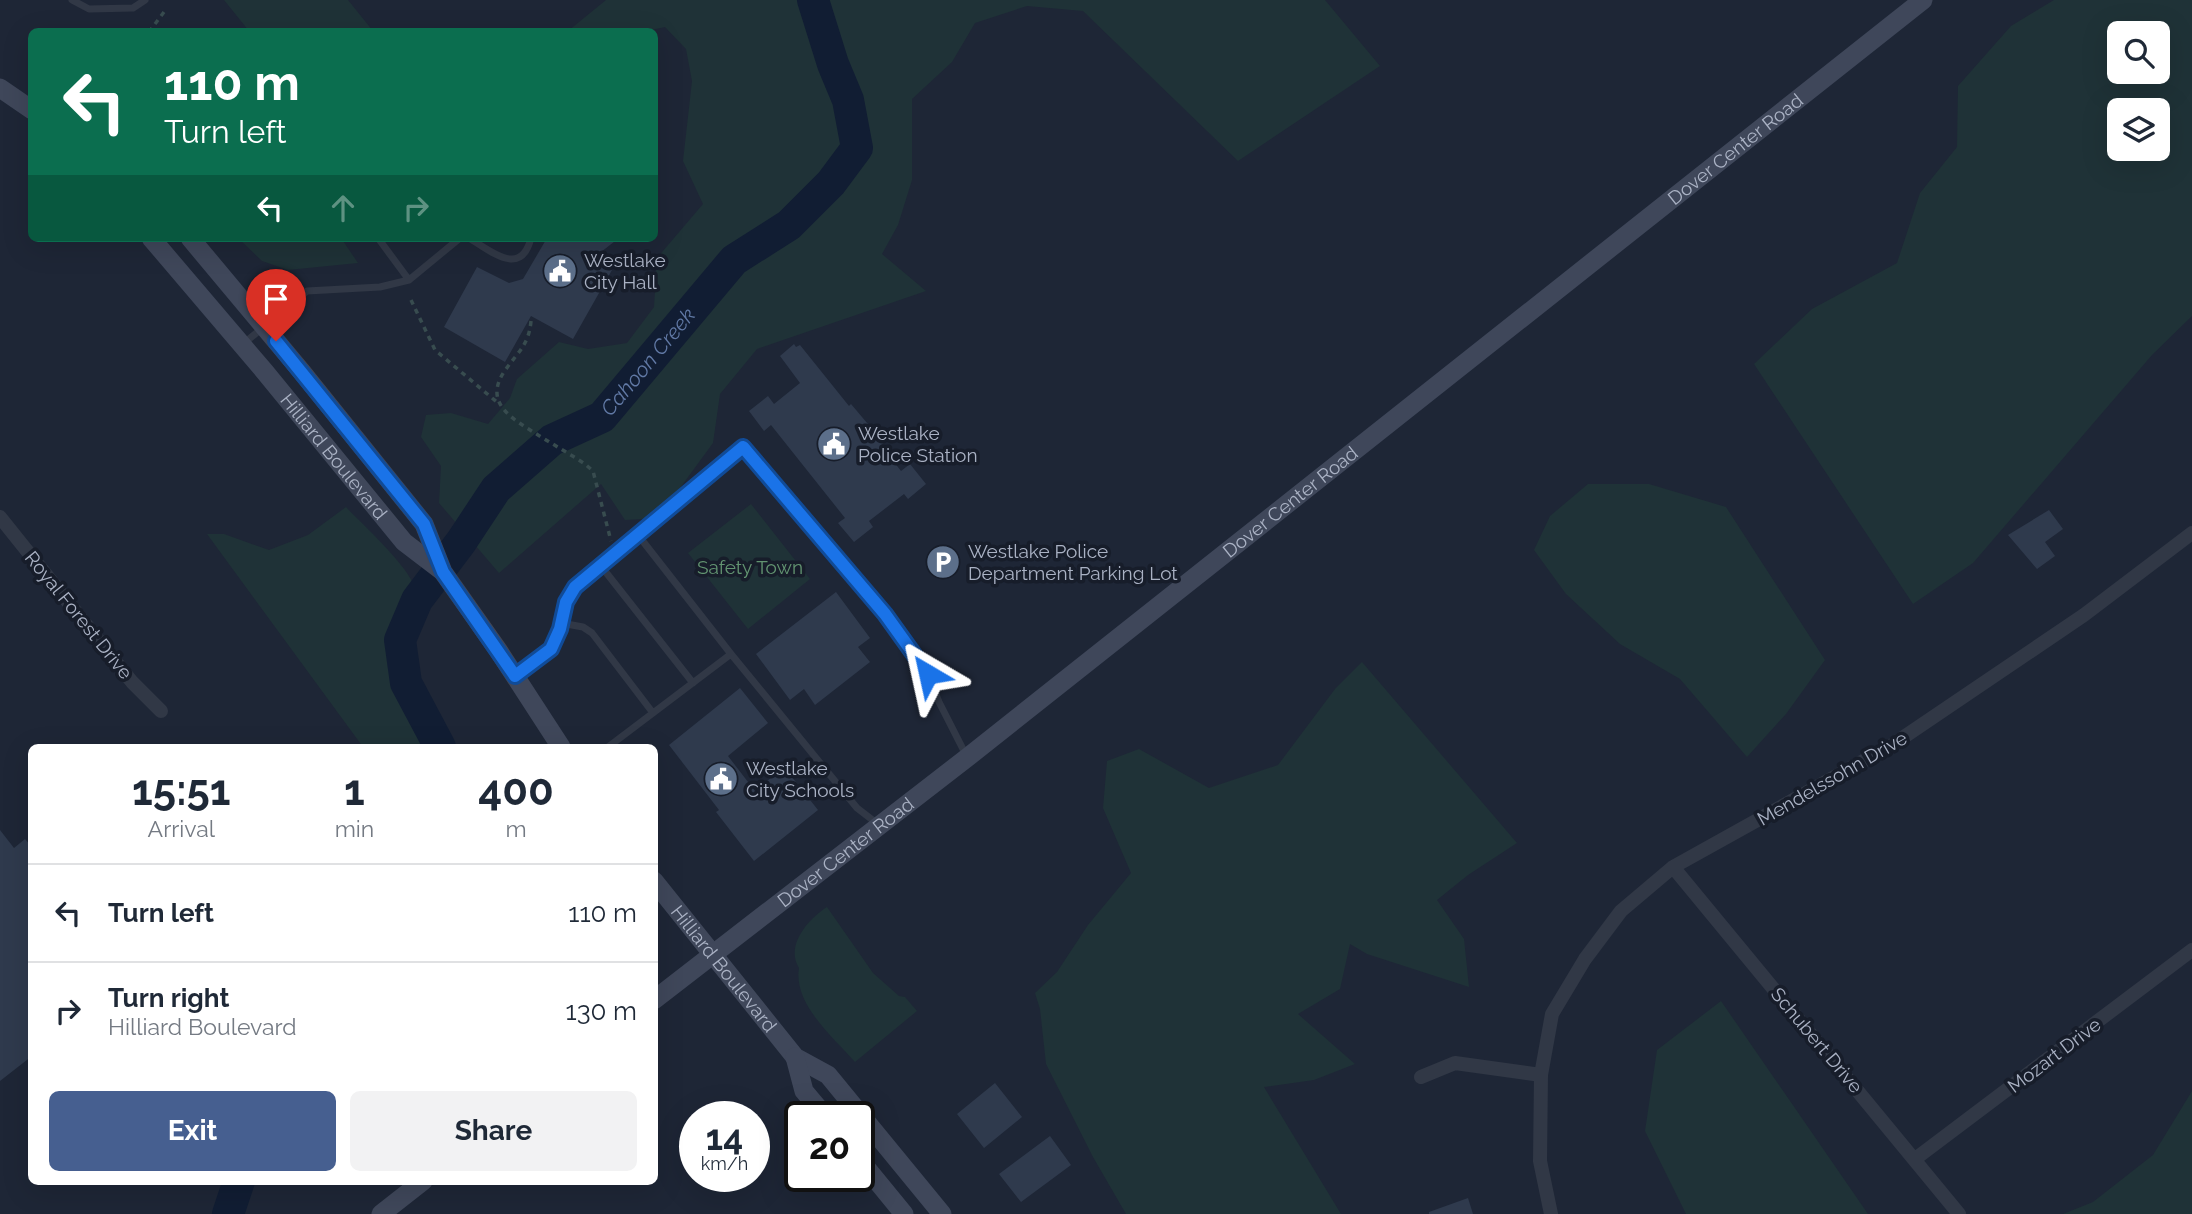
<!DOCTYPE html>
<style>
:root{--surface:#fff;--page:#f2f2f3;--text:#1f2937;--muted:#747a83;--line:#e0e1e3;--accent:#465f90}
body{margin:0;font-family:Raleway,sans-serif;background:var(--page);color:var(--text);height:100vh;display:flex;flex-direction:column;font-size:26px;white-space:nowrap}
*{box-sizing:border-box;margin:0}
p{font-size:23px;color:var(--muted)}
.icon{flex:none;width:38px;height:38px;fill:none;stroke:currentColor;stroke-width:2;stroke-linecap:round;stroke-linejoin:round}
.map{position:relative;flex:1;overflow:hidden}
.sheet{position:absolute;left:28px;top:744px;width:630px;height:441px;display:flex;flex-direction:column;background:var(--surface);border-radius:10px;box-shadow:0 7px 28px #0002}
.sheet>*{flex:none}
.banner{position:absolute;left:28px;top:28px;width:630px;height:214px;border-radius:10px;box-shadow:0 7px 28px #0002;background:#0b6e4f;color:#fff;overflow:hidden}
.tools{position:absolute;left:2107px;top:21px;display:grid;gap:14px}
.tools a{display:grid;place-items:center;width:63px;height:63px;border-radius:10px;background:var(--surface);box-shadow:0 7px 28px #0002;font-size:35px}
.speed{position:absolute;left:679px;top:1101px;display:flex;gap:14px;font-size:35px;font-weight:700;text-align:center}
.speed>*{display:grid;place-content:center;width:91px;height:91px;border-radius:50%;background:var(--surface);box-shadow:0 7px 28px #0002;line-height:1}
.speed small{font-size:18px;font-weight:400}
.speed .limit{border:4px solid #111;border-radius:10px;background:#fff;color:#111}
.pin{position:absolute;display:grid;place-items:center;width:60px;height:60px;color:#fff;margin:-72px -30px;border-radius:50% 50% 50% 0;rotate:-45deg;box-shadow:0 0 7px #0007}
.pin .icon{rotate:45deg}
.me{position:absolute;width:77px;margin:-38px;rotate:324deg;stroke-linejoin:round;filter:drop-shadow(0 0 5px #0008)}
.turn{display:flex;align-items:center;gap:24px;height:147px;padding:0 21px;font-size:32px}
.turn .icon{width:91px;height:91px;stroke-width:2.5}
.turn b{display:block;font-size:49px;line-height:60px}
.lanes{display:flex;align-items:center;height:66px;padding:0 21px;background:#0003;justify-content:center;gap:35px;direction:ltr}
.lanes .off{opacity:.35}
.eta{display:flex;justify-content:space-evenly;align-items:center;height:119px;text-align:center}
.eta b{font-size:42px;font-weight:700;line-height:49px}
.primary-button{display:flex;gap:14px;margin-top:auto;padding:14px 21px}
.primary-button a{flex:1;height:80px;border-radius:10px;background:var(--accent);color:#fff;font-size:28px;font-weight:700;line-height:80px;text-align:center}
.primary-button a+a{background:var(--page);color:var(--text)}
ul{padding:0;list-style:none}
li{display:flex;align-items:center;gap:21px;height:98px;padding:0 21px;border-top:2px solid var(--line)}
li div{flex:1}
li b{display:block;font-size:26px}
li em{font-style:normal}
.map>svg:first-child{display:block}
.green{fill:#1f3237;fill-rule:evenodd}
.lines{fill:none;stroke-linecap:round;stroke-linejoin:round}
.river{stroke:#111d33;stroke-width:32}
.building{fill:#2f3a4d}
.path{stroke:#384c4f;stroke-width:3.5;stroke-dasharray:5 5;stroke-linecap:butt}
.lane{stroke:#313846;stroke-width:7}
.street{stroke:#313846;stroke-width:14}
.secondary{stroke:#3f475a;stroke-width:19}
.route-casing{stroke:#114b97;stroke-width:18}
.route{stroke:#1a73e8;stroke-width:12}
.labels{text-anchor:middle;stroke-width:7;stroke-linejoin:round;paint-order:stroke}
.street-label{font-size:19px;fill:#aab2c4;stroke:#171d2a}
.poi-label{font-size:19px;fill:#aab2c4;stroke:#171d2a;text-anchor:start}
.park-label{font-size:19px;fill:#629471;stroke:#171d2a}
.water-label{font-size:21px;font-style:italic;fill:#6179a5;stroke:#171d2a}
</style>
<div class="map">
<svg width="2192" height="1214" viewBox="0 0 2192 1214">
<rect width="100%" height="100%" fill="#1e2636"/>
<path class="green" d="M224,0H348L373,31H249Z
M606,0H1325L1380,66L1238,161L1083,11L1027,6L975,23L952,62L912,99V180L898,225L882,254L926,291L757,349L720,394L713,443L658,518L625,520L601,484L499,573L439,503L441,466L421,437L426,415L451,413L488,424L510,398L517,379L559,342L588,349L627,343L654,307L657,258L703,204L683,161L692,81L686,49L665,27L642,32L568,31Z
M2054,0H2192V316L2152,355L1973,563L1913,604L1754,364L1812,309L1897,263L1920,193L1957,147L1958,86L2011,26ZM2119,33H2158V72H2119ZM2119,110H2158V149H2119Z
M238,238H341L358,263L288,270L262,261Z
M1588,484H1649L1726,507L1825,660L1786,714L1747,757L1680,679L1620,644L1566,594L1534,550L1550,516Z
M751,504L810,579L748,629L688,553Z
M346,507C365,527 401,559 413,583C423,603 404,620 400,638C394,666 425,724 440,747H363L207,534H224L269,550L308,535Z
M1362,662L1517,843L1468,875L1437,900L1464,939L1469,987L1367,954L1350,944L1340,989L1298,1014L1355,1064L1314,1080L1264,1087L1341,1214H1126L1093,1157L1046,1064L1040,1009L1035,993L1057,972L1088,925L1131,873L1103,808L1107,761L1139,749L1209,788L1278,765L1335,689Z
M827,907L873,973L899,996L905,997L917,1011L855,1062C833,1037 793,1004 799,968C785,946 808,919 827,907Z
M1721,1001L1868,1214H1686L1645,1131L1657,1050Z
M2192,1091V1214H2063L2093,1202L2153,1155Z"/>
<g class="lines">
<g class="river">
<path id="s1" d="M440,747L406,683L400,640L417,600L461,542L496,489L552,440L602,417L734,260L789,225L831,183L857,148L848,100L833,64L813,0"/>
<path d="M228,1214L239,1181"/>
</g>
</g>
<path class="building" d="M547,238H619L592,259L612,270L573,339L531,316L505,362L444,327L477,267L509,283L523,279Z
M794,344L796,347L800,345L849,406L851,404L884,443L881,445L901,471L910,464L926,484L908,499L904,494L869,521L873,527L854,542L838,523L845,518L771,425L764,431L749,411L768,396L774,404L800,383L780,356Z
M2049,510L2063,529L2045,542L2055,556L2037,569L2008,535Z
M836,592L870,638L858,647L870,662L815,705L804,689L790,700L756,654Z
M740,688L768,723L728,756L755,791L784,767L818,810L754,861L716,812L719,810L669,745Z
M0,830L14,848L25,839L32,847V1056L0,1081Z
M995,1083L1022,1117L984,1148L957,1114Z
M1050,1136L1071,1165L1021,1202L999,1174Z
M1468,1198L1473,1214H1429V1212Z"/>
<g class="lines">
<path class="path" d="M149,32L164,12
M411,300L435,350L498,403
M531,321C529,344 519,351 506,369C481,403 513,419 538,435C554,445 570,454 585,464L593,471L611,541"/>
<path class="lane" d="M72,0L89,9L133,8L145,0
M378,238L409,280
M469,238C491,251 521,278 531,238
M243,344L307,291L380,287L409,280L460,238
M601,566L693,683
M561,623L583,627L592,633L653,713
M731,654L857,808L879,825
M517,674L551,649L560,629L566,602L575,587L743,447L898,633L928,674L939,702L967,757
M608,747L731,654L638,535"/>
<path class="street" d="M0,517L132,682L161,711
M1673,867L1959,1214
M1421,1077L1455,1063L1541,1075
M1915,1159L2192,950
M1551,1214L1540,1161L1541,1075L1552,1014L1585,959L1621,911L1673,867L1892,745L2084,615L2192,533"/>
<g class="secondary">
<path d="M0,88L32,110"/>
<path id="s2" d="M151,238L265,372L404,542L442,571"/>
<path d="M190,238L302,372L424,524L443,572L498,650L561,747"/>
<path id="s3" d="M654,881L795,1057L828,1075L942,1214"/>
<path id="s4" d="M654,1000L968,757L1923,0"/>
<path d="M795,1057L804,1091L825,1116"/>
<path d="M859,1159L904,1214"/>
<path d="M381,1214L423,1181"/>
</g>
</g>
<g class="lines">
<g class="route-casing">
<path id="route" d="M276,341L424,524L443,572L515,676L551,649L560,629L566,602L575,587L743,447L885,614L928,674"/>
</g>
<use href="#route" class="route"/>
</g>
<defs>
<g id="civic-disc" transform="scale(1.75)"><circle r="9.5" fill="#5c6f8a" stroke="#171d2a"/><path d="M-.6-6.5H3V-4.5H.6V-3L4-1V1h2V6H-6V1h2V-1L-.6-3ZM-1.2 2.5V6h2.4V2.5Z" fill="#fff"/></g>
<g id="parking-disc" transform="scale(1.75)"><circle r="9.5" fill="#5c6f8a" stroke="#171d2a"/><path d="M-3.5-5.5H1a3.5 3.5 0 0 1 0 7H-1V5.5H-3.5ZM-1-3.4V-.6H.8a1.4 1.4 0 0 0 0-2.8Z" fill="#fff"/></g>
</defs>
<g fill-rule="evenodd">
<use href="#civic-disc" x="560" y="271"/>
<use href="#civic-disc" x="834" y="444"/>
<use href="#parking-disc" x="943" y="562"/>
<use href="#civic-disc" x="721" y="779"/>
</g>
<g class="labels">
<g class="street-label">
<text dy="7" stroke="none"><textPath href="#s4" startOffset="1376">Dover Center Road</textPath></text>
<text dy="7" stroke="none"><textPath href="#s2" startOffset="285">Hilliard Boulevard</textPath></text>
<text dy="7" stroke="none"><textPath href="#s4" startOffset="808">Dover Center Road</textPath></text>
<text transform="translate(79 615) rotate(51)" y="7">Royal Forest Drive</text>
<text transform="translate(1832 778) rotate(-30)" y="7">Mendelssohn Drive</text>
<text dy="7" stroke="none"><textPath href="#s4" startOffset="242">Dover Center Road</textPath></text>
<text dy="7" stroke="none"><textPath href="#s3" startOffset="112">Hilliard Boulevard</textPath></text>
<text transform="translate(1817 1040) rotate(50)" y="7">Schubert Drive</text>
<text transform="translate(2054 1055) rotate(-37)" y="7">Mozart Drive</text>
</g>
<g class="poi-label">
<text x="584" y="267">Westlake<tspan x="584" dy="22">City Hall</tspan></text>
<text x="858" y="440">Westlake<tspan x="858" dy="22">Police Station</tspan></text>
<text x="968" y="558">Westlake Police<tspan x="968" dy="22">Department Parking Lot</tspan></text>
<text x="746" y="775">Westlake<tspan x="746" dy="22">City Schools</tspan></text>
</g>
<g class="park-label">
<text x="750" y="574">Safety Town</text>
</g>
<g class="water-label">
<text dy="7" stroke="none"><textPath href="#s1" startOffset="497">Cahoon Creek</textPath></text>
</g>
</g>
</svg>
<div class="tools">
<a><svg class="icon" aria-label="search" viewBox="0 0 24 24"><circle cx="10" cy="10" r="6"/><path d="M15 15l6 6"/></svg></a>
<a><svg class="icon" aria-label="layers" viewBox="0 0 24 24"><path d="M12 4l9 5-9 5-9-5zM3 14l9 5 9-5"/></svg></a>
</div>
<div class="speed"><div>14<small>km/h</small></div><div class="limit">20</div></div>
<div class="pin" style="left:276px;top:341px;background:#d93025"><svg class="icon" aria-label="arrive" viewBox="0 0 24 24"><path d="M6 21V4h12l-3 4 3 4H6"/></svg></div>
<svg class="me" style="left:928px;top:674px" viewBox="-20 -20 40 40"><path d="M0-17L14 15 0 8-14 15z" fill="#1a73e8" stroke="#fff" stroke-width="4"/></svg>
<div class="banner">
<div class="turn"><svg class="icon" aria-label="left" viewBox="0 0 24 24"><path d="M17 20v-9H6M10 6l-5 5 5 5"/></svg><div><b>110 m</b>Turn left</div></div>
<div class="lanes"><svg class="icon" aria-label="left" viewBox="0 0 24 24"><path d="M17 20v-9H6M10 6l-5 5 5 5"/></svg><svg class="icon off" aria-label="ahead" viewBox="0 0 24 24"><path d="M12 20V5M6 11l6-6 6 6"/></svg><svg class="icon off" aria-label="right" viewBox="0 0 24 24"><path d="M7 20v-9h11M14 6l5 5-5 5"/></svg></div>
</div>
<section class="sheet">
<div class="eta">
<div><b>15:51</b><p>Arrival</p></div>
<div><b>1</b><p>min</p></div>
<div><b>400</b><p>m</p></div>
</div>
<ul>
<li><svg class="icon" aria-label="left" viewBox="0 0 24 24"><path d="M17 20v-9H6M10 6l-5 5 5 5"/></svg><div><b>Turn left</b></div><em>110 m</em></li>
<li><svg class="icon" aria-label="right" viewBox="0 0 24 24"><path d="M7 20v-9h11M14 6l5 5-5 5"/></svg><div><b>Turn right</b><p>Hilliard Boulevard</p></div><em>130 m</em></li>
</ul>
<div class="primary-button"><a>Exit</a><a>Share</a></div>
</section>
</div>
